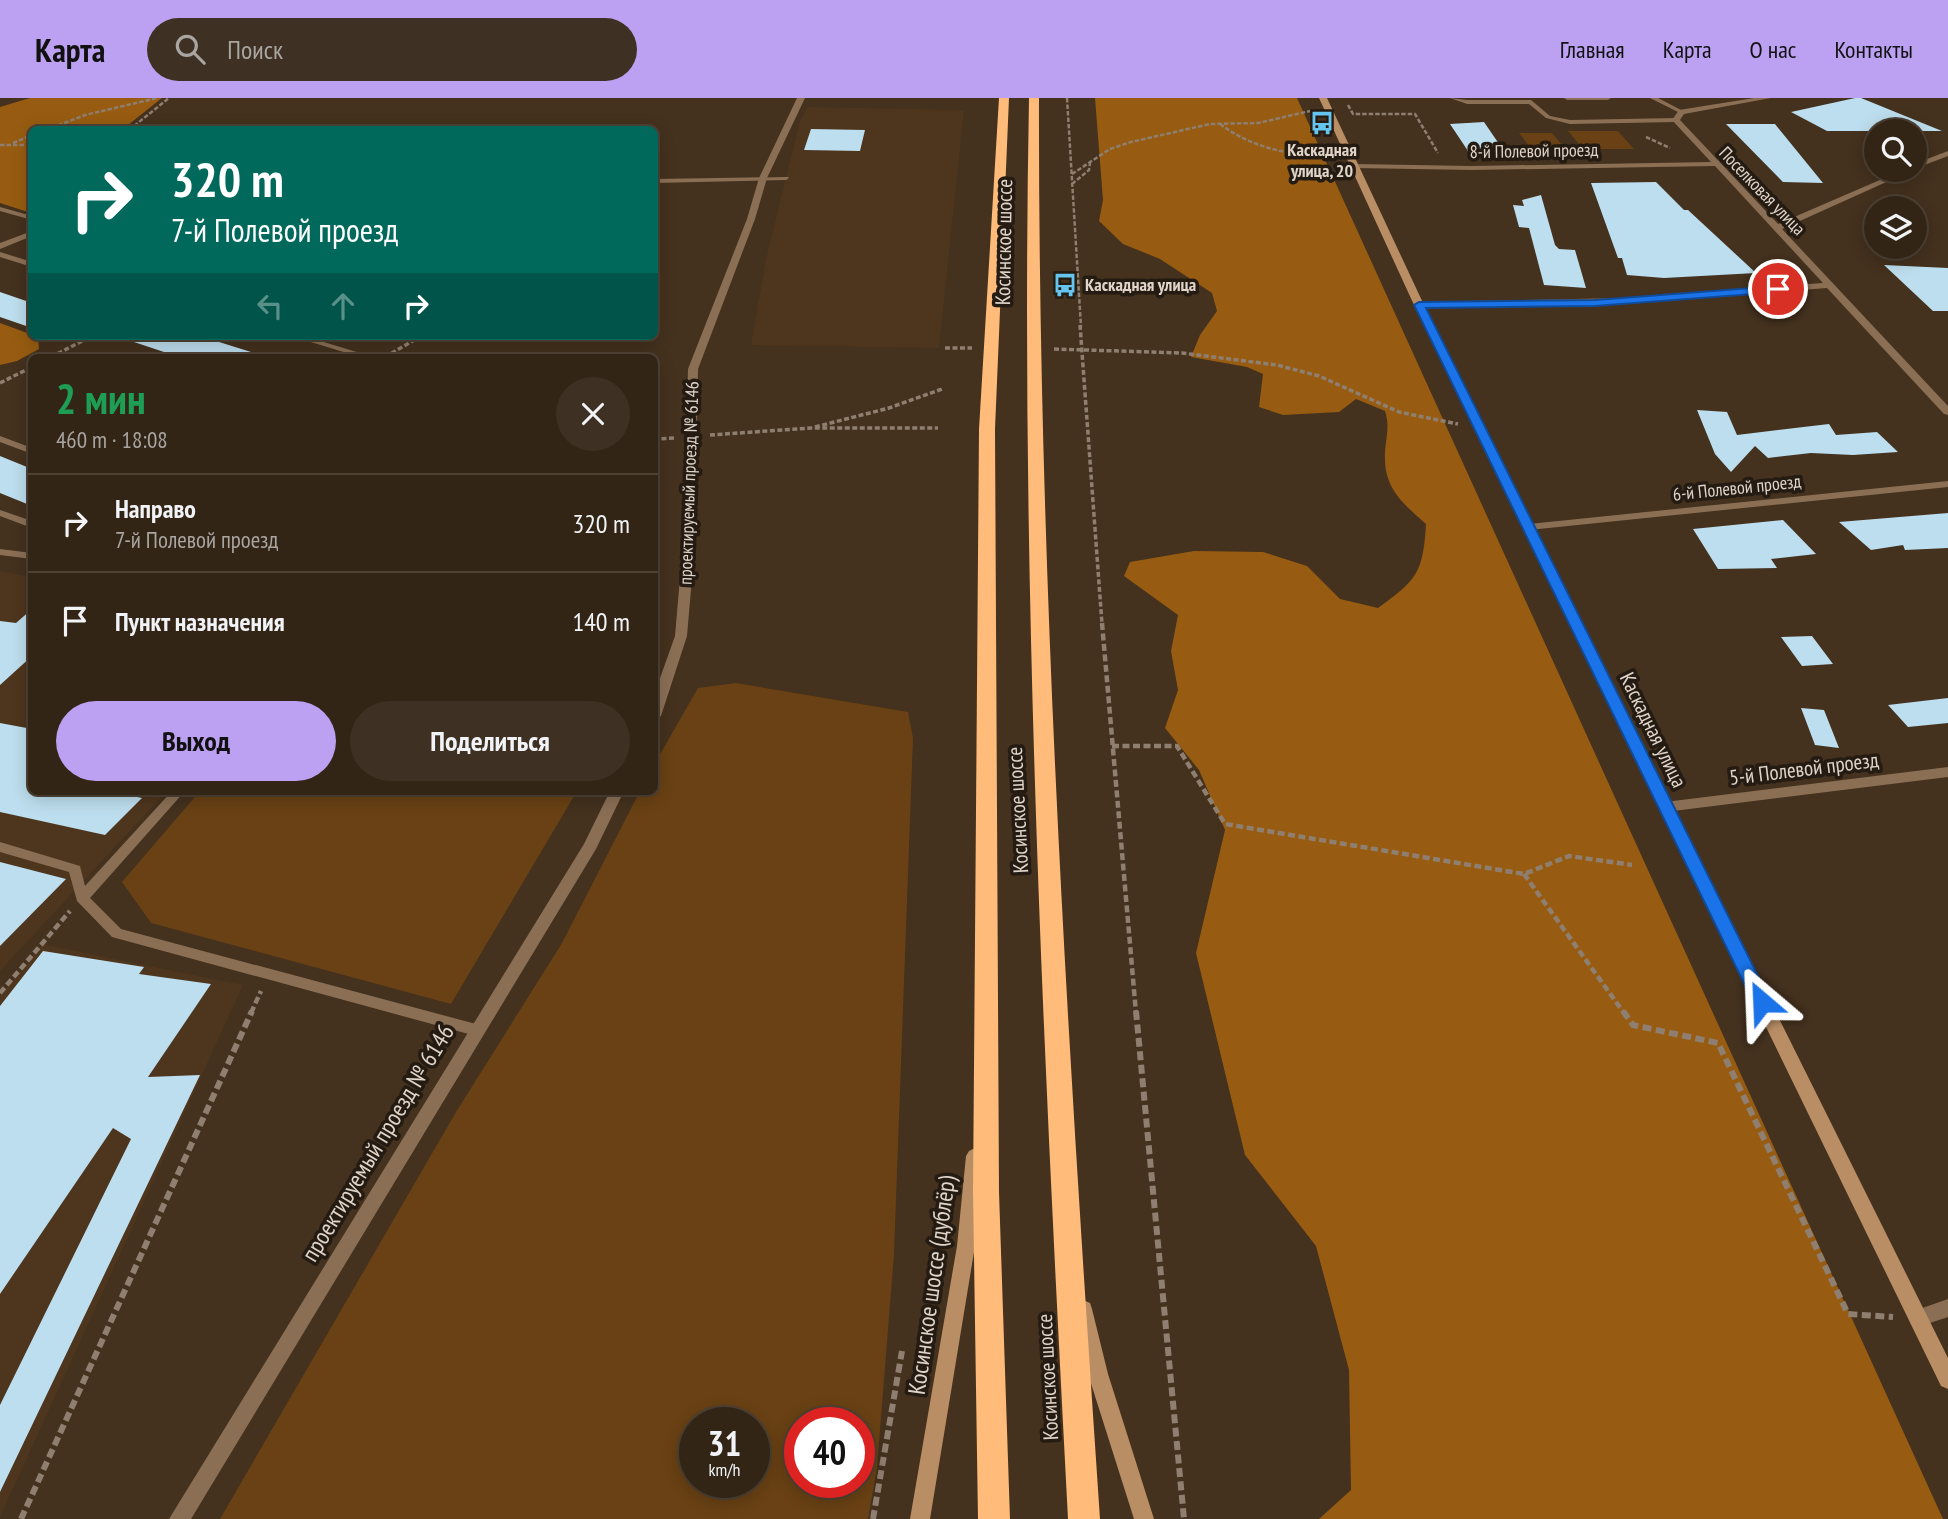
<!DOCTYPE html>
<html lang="ru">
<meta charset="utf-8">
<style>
:root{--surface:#332516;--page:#3e3123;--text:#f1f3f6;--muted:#a9a5a1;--line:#4e4235;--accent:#bca0f2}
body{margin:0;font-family:"PT Sans Narrow",sans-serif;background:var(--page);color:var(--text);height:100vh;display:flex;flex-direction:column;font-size:26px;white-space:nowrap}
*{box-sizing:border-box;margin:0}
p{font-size:23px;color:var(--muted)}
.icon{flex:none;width:38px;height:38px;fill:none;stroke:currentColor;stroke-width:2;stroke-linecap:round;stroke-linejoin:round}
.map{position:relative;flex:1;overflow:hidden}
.side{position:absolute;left:28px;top:256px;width:630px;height:441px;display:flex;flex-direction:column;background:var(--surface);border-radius:10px;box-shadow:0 4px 18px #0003,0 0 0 2px var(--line)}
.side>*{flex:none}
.guide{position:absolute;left:28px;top:28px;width:630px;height:214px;border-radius:10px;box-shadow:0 4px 18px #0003,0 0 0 2px var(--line);background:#00695c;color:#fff;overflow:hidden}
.buttons{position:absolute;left:1864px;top:21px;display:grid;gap:14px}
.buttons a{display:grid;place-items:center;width:63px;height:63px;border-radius:50%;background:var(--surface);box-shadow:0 4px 18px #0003,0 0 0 2px var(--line);font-size:35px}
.speed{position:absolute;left:679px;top:1309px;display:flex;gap:14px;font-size:35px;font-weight:700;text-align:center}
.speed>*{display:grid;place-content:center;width:91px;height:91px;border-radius:50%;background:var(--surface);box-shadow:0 4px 18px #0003,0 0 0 2px var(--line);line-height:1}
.speed small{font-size:18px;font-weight:400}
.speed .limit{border:10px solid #d22;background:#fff;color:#111}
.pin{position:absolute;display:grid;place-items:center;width:60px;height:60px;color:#fff;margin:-30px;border:4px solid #fff;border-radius:50%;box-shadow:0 2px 7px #0007}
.me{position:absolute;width:77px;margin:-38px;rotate:334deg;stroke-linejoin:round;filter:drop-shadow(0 0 5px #0008)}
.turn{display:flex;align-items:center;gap:24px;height:147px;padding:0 28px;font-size:32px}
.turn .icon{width:91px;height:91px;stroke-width:2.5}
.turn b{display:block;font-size:49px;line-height:60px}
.lanes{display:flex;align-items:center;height:66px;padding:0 28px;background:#0003;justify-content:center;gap:35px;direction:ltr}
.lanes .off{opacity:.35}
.round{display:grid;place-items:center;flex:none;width:74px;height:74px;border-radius:37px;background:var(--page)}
.summary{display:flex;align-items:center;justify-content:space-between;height:119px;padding:0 28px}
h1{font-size:42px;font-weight:700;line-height:52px;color:#1e9e55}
.cta{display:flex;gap:14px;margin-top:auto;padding:14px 28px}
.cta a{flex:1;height:80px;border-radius:42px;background:var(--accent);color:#111;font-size:28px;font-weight:700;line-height:80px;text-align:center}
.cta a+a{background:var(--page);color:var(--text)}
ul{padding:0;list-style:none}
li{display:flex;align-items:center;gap:21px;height:98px;padding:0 28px;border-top:2px solid var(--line)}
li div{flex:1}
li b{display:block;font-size:26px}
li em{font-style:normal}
header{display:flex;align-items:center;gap:42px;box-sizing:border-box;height:98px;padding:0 35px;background:var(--accent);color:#111}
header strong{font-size:33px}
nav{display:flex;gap:38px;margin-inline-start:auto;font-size:24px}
.search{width:490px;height:63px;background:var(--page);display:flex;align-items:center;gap:18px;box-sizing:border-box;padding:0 24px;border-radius:38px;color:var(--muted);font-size:26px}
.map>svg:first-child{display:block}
.built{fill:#4e351d}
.green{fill:#694114;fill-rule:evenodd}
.forest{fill:#975c11}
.building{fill:#bddeee}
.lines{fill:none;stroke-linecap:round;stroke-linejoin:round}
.path-far3{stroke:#8f7f70;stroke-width:2.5;stroke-dasharray:4.5 2;stroke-linecap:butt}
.path-far2{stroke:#8f7f70;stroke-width:3.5;stroke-dasharray:5 2.5;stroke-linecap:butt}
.path-far1{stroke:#8f7f70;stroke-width:4.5;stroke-dasharray:7 3.5;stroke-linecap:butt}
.path{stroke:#8f7f70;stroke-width:6;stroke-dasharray:9 4.5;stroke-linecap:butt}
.lane{fill:#8a6f55;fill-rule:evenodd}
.street{fill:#8a6f55;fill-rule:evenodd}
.secondary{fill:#b98e65;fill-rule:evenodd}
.highway{fill:#febb7a;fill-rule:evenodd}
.route{fill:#1a73e8;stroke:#114b97;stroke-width:2}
.labels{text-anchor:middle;stroke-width:7;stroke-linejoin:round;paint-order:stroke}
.far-poi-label{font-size:18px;font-weight:bold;fill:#e1d4c9;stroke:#241b13}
.far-street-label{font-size:18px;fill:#e1d4c9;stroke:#241b13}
.street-label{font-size:21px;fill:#e1d4c9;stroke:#241b13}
.near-street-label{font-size:24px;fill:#e1d4c9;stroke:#241b13}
</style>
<header>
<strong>Карта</strong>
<div class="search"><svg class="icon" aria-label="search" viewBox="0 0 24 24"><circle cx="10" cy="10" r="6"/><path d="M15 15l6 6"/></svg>Поиск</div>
<nav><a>Главная</a><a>Карта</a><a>О нас</a><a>Контакты</a></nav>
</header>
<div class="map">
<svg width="1948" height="1421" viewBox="0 0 1948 1421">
<rect width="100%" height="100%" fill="#44311e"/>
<path class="built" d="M808,9L964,12L939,250L751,247L766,161L800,23Z
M0,473L31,479L32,693H167L0,873Z
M42,846L243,887L0,1419V898Z"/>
<path class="green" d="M1568,33H1618L1634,51H1583Z
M1519,35H1552L1570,56L1536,57Z
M736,585L908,614L913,640L894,1156L877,1370L868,1421H220L456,1014L562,845L640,693H654L655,665L698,590ZM695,1325H754V1384H695ZM800,1325H859V1384H800Z
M200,693H577L451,906L151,825L122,784Z"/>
<path class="forest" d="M30,0H162L123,31L32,32L31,115L0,105V9Z
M1095,0H1297L1943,1421H1319L1351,1392L1349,1272L1316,1148L1245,1057L1196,855L1225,732L1199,672L1165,630L1178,592L1171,553L1178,517L1124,478L1130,464L1194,453L1263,454L1307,468L1340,501L1378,510C1417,482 1423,475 1426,426C1406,408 1386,393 1385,363C1384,344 1391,331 1385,313L1356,301L1339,314L1283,317L1259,309L1263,276L1247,269L1191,259L1200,237L1217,213L1212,195L1160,161L1123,146L1099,123L1103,102Z
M0,225L38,239L39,251L17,263L0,267Z"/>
<path class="building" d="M1855,0H1861L1942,33H1827L1791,14Z
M1484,24L1508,59H1472L1450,26Z
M1726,26H1775L1823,85L1783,84Z
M811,31L865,32L860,53L804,52Z
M1656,84L1684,112H1688L1756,175L1664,180L1627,177L1622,160H1618L1591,85Z
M1541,97L1555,147L1559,151L1575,152L1586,190L1544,187L1529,130L1519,129L1513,107L1524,108L1522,102Z
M1884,167L1948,170V213H1933Z
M0,194L32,205V230L0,219Z
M129,238H200L251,254L250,259H179L128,242Z
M1697,312L1727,314L1737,337L1829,326L1836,337L1877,334L1898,354L1853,357L1811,355L1768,360L1755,348L1731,374L1715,356Z
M0,358L32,371V408L0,395Z
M1948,415V450L1905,452L1903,447L1871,452L1839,424Z
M1783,422L1816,456L1771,461L1777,470L1718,471L1693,431Z
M32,511V558L0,587V523L16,525Z
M1812,538L1833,566L1802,568L1781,539Z
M1948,600V625L1908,629L1888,607Z
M1801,610L1824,612L1839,650L1815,647Z
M0,625L32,631V693H109L142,700L105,737L0,714Z
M0,764L66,781L0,848Z
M43,853L144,869L139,876L211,886L148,979L200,977L0,1394V1307L131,1041L113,1030L0,1196V908Z"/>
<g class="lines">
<path class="path-far3" d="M1067,0L1081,229
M1348,7L1353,16H1415L1438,55
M1220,26C1253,51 1292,57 1333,60
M46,32L85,17L157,0
M129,32L169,0
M1646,39L1670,50
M13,45L32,37
M0,47H32
M1072,76L1110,51L1131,44L1210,26L1258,25L1310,13
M1072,86L1089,72L1090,65"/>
<path class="path-far2" d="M1080,227L1102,526
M945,250H972
M1054,251L1182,255L1277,267L1319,278L1399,314L1458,326
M51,259L92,238
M385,259L421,238
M0,285L32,269
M815,329L889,310L942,291
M710,337L811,330H938
M654,341L675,340"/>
<path class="path-far1" d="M1102,525L1136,915
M1112,648H1177L1225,726L1524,776L1569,758L1632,767
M1524,776L1624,915
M0,895L70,813
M251,915L261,893"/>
<path class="path" d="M1136,913L1184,1421
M1623,913L1633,927L1718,945L1848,1216L1893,1219
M21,1421L252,913
M873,1421L902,1253"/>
<path class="lane" d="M1450,0L1467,2H1531L1550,18L1570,22L1676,20L1679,22L1676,24L1570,26L1546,20L1529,6H1467Z
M1564,0H1611L1608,2H1567Z
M1650,0H1658L1685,14L1680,15Z
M788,79L789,80L786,82L654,85V81Z
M32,81V86L27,83L28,82Z
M0,109L32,118V122L0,113Z
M0,154L32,164V169L0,159Z
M291,238H304L373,259H360Z
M0,338L32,350V356L0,344Z
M0,412L32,423V430L0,418Z
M0,451L32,455V461L0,457Z
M172,693H185L90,800L121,831L476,926L481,928L483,932L481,936L476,938L112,839L77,803L69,774L0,754V744L80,768L85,788Z"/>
<path class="street" d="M797,0H805L767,80L755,121L698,271L695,445L687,538L661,618L654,622V597L675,538L683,445L688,271L747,121L759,80Z
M1754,0H1771L1684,16L1680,22L1778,126L1903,72H1913L1782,131L1948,308V317L1944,316L1827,190L1621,206L1419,210L1414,207L1419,204L1621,200L1823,185L1715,68L1472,72L1355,70L1351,68L1355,66L1472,68L1711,64L1672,22L1679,12Z
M1948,53V58L1914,71V66Z
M32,133V138L0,151V145Z
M1948,383V389L1529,432L1523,429L1529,426Z
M1948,669V679L1665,714L1658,709L1665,704Z
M610,693H624L596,751L191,1421H169L584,746Z
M1948,1201V1219L1918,1229L1911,1226L1909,1220L1911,1214Z"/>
<path class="secondary" d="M1319,0H1327L1424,207L1948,1260V1291L1941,1288L1414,207Z
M975,1050L981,1053L984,1058L975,1148L930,1421H910L957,1148L966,1058L969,1053Z
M1083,1202L1090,1205L1092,1211L1108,1276L1154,1421H1134L1088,1276L1074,1211L1076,1205Z"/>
<path class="highway" d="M999,0H1009L995,331L999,1094L1010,1421H978L973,1094L979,331Z
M1029,0H1039C1038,475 1068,947 1100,1421H1068C1043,947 1020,474 1029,0Z"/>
</g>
<path class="route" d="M1778,188L1781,189V194L1595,208L1426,210L1771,904L1762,911L1753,904L1414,207L1419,204L1595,202Z"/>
<defs>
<g id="bus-bare" transform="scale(1.89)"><path d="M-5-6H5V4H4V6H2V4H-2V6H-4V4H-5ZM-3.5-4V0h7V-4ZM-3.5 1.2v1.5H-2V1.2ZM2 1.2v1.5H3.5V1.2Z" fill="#65c5ee" stroke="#241b13" stroke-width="2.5" paint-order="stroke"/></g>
</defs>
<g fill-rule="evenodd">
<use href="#bus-bare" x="1322" y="25"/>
<use href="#bus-bare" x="1065" y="187"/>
</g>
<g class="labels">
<g class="far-poi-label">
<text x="1322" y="58">Каскадная<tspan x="1322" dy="21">улица, 20</tspan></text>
<text x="1085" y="193" text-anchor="start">Каскадная улица</text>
</g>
<g class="far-street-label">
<text transform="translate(1534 53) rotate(-1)" y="6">8-й Полевой проезд</text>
<text transform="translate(1762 93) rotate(46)" y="6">Поселковая улица</text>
<text transform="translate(689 385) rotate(-88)" y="6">проектируемый проезд № 6146</text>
<text transform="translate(1737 390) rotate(-6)" y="6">6-й Полевой проезд</text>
</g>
<g class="street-label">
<text transform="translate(1004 144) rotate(-89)" y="7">Косинское шоссе</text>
<text transform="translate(1653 632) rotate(64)" y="7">Каскадная улица</text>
<text transform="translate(1804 671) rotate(-7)" y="7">5-й Полевой проезд</text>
<text transform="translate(1018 712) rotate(-93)" y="7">Косинское шоссе</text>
<text transform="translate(1048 1279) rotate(-93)" y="7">Косинское шоссе</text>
</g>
<g class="near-street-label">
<text transform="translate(378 1045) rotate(-59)" y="8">проектируемый проезд № 6146</text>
<text transform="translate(932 1187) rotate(-82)" y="8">Косинское шоссе (дублёр)</text>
</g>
</g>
</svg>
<div class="buttons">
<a><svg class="icon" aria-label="search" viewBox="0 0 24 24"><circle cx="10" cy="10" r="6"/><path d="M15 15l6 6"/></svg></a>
<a><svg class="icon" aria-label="layers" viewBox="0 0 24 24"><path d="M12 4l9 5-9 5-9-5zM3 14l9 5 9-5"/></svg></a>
</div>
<div class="speed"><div>31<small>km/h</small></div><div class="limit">40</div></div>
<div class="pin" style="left:1778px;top:191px;background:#d93025"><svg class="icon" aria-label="arrive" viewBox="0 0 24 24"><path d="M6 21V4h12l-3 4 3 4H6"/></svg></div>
<svg class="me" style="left:1762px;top:904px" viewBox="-20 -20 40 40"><path d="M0-17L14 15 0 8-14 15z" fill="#1a73e8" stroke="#fff" stroke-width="4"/></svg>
<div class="guide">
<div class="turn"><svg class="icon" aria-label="right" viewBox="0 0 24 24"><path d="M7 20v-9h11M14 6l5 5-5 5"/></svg><div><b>320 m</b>7-й Полевой проезд</div></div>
<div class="lanes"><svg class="icon off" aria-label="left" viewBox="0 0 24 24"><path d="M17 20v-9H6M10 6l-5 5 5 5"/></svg><svg class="icon off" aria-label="ahead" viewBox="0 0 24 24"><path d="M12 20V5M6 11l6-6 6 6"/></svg><svg class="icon" aria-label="right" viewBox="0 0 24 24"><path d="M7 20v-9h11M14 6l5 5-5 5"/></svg></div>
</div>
<section class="side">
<div class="summary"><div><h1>2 мин</h1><p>460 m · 18:08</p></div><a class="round"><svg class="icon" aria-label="close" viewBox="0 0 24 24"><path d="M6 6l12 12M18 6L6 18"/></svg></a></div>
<ul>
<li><svg class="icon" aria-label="right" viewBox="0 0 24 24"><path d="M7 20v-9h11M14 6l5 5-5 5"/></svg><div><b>Направо</b><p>7-й Полевой проезд</p></div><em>320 m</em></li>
<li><svg class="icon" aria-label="arrive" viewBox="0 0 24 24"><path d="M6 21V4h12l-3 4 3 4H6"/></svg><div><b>Пункт назначения</b></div><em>140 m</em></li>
</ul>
<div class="cta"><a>Выход</a><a>Поделиться</a></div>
</section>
</div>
